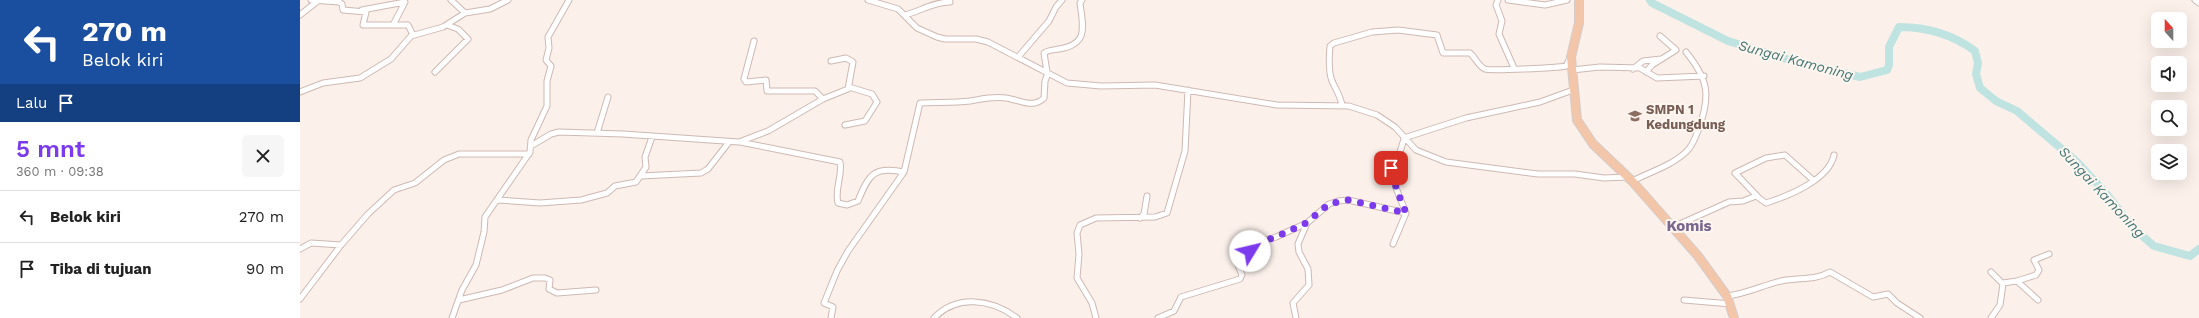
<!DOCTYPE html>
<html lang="id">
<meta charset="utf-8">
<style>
:root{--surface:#fff;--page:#f6f6f6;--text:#222;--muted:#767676;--line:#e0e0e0;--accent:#7c3aed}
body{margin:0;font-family:"Work Sans",sans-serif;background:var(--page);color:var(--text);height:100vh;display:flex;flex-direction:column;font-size:15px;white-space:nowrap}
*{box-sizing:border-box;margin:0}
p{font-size:13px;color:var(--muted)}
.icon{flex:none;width:22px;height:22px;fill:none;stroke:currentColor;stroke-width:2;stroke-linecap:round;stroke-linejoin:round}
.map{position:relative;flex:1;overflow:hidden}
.side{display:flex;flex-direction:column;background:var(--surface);width:300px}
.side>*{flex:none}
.top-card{background:#1a4fa0;color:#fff;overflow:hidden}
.needle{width:26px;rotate:339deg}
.tools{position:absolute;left:1851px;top:12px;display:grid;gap:8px}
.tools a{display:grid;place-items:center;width:36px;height:36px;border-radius:6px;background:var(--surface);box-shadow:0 4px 16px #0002;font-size:20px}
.pin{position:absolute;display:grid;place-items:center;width:34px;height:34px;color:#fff;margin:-17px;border-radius:8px;box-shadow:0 2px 6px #0006}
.me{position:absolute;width:44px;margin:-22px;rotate:54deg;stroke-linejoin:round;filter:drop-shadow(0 0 3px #0008)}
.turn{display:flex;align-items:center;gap:14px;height:84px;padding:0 16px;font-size:18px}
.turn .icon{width:52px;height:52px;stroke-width:2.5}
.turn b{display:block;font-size:28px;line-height:34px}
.then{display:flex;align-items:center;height:38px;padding:0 16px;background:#0003;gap:8px;font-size:15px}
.round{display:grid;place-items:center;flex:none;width:42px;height:42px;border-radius:6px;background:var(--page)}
.overview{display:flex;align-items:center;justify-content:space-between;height:68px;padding:0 16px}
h1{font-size:24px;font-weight:600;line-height:30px;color:var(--accent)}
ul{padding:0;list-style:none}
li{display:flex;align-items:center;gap:12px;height:52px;padding:0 16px;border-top:1px solid var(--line)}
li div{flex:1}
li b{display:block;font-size:15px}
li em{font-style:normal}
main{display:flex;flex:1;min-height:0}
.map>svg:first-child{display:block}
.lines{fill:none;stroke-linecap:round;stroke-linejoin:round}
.river{stroke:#bfe3e0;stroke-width:8}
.street-casing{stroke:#ceb9b3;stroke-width:7}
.primary-casing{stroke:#d5ccca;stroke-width:10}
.street{stroke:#fff;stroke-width:5}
.primary{stroke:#f3c6a9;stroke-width:8}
.route{stroke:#7c3aed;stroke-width:7;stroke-dasharray:0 12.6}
.labels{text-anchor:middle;stroke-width:4;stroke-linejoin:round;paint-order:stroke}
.education-label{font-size:13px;font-weight:bold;fill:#785e54;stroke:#fdf5f0;text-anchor:start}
.water-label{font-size:14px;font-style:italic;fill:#447673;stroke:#fdf5f0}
.quarter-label{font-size:15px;font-weight:bold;fill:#79678f;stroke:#fdf5f0}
</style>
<main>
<section class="side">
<div class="top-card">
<div class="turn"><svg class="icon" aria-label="left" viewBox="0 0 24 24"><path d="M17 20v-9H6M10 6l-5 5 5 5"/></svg><div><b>270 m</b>Belok kiri</div></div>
<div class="then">Lalu<svg class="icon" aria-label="arrive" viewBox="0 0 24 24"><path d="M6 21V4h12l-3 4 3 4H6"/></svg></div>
</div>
<div class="overview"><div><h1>5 mnt</h1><p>360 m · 09:38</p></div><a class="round"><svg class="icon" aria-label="close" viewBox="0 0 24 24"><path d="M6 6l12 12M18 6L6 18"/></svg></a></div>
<ul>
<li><svg class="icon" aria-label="left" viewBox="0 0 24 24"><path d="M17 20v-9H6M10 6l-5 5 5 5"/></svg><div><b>Belok kiri</b></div><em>270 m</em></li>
<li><svg class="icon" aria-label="arrive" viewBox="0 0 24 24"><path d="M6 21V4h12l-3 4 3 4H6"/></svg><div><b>Tiba di tujuan</b></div><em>90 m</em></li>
</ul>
</section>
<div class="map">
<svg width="1899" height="318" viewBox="0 0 1899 318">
<rect width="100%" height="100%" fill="#fbf0ea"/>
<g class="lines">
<path class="river" d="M1350,0L1352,3L1428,41L1493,61L1560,77L1587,70L1589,65V47L1599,27C1628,27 1652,34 1675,51L1678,63L1676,74L1680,88L1696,101L1717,111L1776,161L1805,192L1834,229L1854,246L1890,256L1899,249"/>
<g class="street-casing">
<path id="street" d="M11,0L39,2L42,4L43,10L66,12L63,25H108L113,35
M151,0L165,13
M568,0L598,9L617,28L637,37L645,39H676L688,42L767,83L801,86L855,85L977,105L1049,106L1077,115L1095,127L1116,150L1146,162L1238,174H1275L1304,178L1328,177
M1198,0L1196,5L1202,21L1199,34L1214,68
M1208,0L1245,5L1267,0
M1895,0L1899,3
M62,10L105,2L93,25
M0,15L19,0
M605,15C621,11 633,2 650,2
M454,41L444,79L446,82L466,80L467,91H515L523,99
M719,56L749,21L756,7L762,0
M1333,69L1343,61L1361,59
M1272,70L1300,67L1340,68L1357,78L1404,76
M135,72L168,39L158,29L147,25
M747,72L744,53C748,50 754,50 759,49C789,44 783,27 780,3L782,0
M1346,72L1352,65L1376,50L1360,36
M0,92L23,83L60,78L91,59L111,36L143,27L165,13L190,9L208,0
M1042,105C1040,95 1036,90 1032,81C1028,71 1029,57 1030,46L1034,43L1072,32L1098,30L1137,35L1143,53H1170C1175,57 1179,67 1185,69C1190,71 1258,68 1266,66L1270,58
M545,125L565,121L577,102L572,94L549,87
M297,133L308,97
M1104,138L1166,118L1240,102L1273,90
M440,142L540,162C543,176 534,189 538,203L547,205L558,201C569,174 574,166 604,172
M231,146L251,134L259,132L323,134L439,142L468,131L523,99L548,89L553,62L546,58L531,61
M341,176L401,173L408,169L429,142
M1332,181C1350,172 1371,166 1386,152C1393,146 1396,136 1399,128C1411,95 1408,79 1386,52
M1458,197L1435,173L1466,158L1485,155L1513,180
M198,200L240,203L281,200L307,193L315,186L336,182L346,167L345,157L352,137
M840,218L844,214L847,196
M1373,227L1429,202L1443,201L1456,196L1466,203C1488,196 1529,180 1534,155
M1093,244L1106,213L1096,188L1091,165L1092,160L1100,152L1104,139
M0,249L11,243L41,245
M1691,272L1703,284L1700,305L1691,318
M1717,281L1736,275L1739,270L1734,260L1749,254
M1703,283L1717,281L1738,300
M1427,296C1446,294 1463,285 1481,281C1499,277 1514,281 1530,272L1573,297L1588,294L1597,303L1620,318
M0,299L41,245L68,214L94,190L115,183L144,160L159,154H229
M159,300L202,290L233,278H245L250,280L249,289L257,293L296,290
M1384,300L1431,304
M152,318L162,290L176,265L184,232L185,217L230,152L231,140L247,106V81L251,66L246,60L249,48L248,37L269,0
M531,318L533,307L524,303L537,271L548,251L604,172L620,103C636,102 654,103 670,101C682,99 693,96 706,98C720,100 733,109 744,98L745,81L748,73
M634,318C657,294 692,299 717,318
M796,318L792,303L777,278L779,254L777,233L780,225L796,218L855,217L867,213L885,151L888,90
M858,318L874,311L881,297L940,279L942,275L937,263L938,257L950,251L956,243L976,237L1007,223L1029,204L1038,201L1048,200L1106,213
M996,318L993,303L1009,285L1008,269L999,252L998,244L1007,223"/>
</g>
<g class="primary-casing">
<path id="primary" d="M1279,0V23L1271,57L1277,120L1293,144L1332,181L1398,256L1427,296L1434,318"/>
</g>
<use href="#street" class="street"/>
<use href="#primary" class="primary"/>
</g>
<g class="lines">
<path class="route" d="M950,251L956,243L976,237L1006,223L1029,204L1048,200L1106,213L1096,188L1095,177L1091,168"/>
</g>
<defs>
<g id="school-bare" transform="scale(1.08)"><path d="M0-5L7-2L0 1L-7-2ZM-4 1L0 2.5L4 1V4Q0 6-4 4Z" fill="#8d6e63" stroke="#fdf5f0" stroke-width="2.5" paint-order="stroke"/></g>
</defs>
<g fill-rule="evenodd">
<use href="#school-bare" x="1335" y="116"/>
</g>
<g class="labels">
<g class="education-label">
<text x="1346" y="114">SMPN 1<tspan x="1346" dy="15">Kedungdung</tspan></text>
</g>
<g class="water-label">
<text transform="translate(1496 60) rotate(15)" y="5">Sungai Kamoning</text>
<text transform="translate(1802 192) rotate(47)" y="5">Sungai Kamoning</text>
</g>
<g class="quarter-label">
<text x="1389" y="231">Komis</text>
</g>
</g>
</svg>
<div class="tools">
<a><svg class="needle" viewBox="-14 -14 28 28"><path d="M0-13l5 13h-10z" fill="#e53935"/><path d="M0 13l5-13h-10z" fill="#767676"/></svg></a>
<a><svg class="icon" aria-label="sound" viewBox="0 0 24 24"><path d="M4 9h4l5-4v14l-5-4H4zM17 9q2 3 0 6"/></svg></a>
<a><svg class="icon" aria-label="search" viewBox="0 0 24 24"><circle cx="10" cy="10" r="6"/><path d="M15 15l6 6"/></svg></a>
<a><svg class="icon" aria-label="layers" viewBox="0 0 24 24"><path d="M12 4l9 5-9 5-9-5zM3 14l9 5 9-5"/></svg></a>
</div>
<div class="pin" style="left:1091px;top:168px;background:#d93025"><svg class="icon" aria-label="arrive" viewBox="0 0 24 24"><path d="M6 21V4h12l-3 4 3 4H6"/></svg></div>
<svg class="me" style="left:950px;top:251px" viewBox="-20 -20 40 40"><circle r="19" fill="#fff"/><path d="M0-13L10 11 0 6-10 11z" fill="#7c3aed"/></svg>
</div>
</main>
